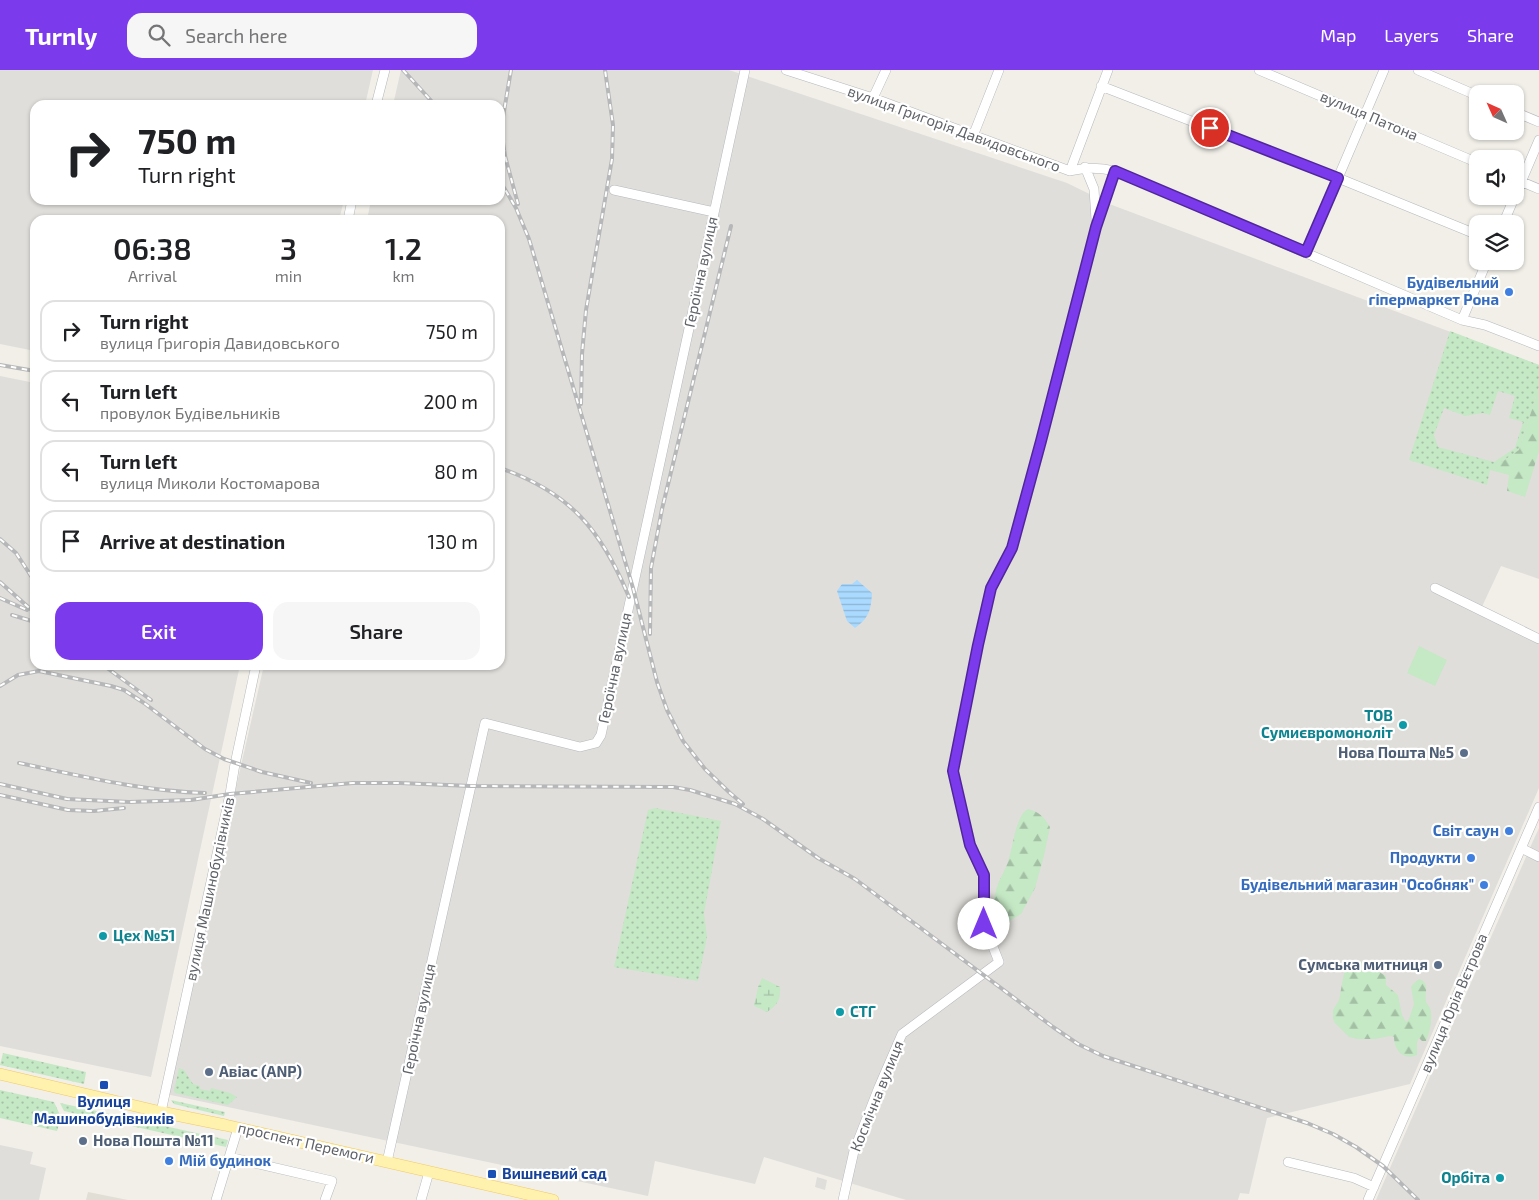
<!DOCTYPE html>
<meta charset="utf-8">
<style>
:root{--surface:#fff;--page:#f6f6f6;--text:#202124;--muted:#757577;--line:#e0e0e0;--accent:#7c3aed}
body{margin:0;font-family:"Exo 2",sans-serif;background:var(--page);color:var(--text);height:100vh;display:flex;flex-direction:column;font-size:19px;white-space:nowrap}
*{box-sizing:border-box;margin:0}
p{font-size:16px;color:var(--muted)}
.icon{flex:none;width:28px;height:28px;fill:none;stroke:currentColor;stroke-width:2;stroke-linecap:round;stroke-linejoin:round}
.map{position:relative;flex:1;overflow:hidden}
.panel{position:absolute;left:30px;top:145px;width:475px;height:455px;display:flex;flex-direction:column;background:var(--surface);border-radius:15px;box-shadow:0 1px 4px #0004}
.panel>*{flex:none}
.top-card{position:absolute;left:30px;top:30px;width:475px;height:105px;border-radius:15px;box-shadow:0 1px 4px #0004;background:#fff;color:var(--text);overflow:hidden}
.needle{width:32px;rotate:315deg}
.buttons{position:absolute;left:1469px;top:15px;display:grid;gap:10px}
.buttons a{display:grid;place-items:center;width:55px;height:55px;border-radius:10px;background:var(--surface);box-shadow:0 1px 4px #0004;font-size:25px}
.pin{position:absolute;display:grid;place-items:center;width:42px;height:42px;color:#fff;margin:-21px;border:2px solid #fff;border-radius:50%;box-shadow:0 1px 5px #0007}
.me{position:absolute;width:55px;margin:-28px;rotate:0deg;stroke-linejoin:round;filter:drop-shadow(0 0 4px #0008)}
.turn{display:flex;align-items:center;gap:18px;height:105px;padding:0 25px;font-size:22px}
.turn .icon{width:65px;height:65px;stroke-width:2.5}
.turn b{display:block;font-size:35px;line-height:42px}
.eta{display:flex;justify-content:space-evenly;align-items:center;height:85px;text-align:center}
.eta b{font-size:30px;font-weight:600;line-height:35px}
.cta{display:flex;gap:10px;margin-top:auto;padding:10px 25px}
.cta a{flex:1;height:58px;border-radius:15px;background:var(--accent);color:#fff;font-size:20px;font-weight:600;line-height:58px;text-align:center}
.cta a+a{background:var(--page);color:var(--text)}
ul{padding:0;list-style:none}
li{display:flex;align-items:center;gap:15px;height:62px;margin:0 10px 8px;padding:0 15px;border:2px solid var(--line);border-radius:15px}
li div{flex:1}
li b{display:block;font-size:19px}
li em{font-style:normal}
header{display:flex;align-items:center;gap:30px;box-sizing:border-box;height:70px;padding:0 25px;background:var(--accent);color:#fff}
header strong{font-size:24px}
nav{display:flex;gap:28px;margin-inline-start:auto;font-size:18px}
.search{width:350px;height:45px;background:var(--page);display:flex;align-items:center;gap:12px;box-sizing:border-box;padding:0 18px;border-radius:15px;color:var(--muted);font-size:19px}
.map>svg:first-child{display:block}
.industrial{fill:#e0deda}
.education{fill:#e1ded6}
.grass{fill:url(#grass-dots);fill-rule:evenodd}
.forest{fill:url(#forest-firs)}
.wetland{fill:url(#wetland-marsh)}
.garden{fill:#c5e8c5}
.water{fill:url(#water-rules)}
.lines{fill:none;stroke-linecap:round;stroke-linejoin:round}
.minor-casing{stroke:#b5b8bc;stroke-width:10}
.major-casing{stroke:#f2c960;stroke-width:12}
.minor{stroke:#fff;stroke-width:9}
.major{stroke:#fff2af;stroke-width:11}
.rail-casing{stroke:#b6b7b8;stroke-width:4}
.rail{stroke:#fff;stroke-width:2;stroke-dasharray:5.5;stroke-linecap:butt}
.route-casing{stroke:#51269a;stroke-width:12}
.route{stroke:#7c3aed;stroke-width:9}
.shop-dot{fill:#3f7fe0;stroke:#fff;stroke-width:2}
.culture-dot{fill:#0f9aa8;stroke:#fff;stroke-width:2}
.service-dot{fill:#5c6f8a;stroke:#fff;stroke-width:2}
.transit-dot{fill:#1a4fb4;stroke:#fff;stroke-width:2}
.labels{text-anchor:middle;stroke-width:4.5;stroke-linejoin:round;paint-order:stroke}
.street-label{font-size:15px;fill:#5f6368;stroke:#fff}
.shop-label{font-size:15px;font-weight:bold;fill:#366cbe;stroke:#fff;text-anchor:end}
.culture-label{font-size:15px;font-weight:bold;fill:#0d838f;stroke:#fff;text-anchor:end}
.service-label{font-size:15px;font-weight:bold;fill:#4e5e75;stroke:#fff;text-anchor:end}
.transit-label{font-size:15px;font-weight:bold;fill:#164399;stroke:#fff}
</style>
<header>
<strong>Turnly</strong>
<div class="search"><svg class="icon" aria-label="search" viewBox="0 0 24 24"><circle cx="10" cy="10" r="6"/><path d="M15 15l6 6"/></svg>Search here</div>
<nav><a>Map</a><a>Layers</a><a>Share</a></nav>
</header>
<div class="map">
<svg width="1539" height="1130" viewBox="0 0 1539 1130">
<defs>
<pattern id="grass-dots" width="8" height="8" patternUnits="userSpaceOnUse" patternTransform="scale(1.25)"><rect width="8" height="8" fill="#c5e8c5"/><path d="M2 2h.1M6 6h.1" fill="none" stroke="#a3c0a4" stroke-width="1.8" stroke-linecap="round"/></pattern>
<pattern id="forest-firs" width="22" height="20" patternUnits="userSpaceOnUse" patternTransform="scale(1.25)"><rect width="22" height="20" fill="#c5e8c5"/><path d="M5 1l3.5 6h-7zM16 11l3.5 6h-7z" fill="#a3c0a4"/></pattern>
<pattern id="wetland-marsh" width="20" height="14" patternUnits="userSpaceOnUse" patternTransform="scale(1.25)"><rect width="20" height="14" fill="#c5e8c5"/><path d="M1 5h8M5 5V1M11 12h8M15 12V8" fill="none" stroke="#a3c0a4"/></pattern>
<pattern id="water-rules" width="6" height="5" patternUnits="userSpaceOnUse" patternTransform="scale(1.25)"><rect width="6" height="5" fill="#aadaff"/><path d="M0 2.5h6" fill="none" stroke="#8eb4d2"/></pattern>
</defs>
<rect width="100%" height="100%" fill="#f1efe8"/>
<path class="industrial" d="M0,0H373L365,35H35V130H344L339,150H35V281L0,274Z
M401,0H729L1067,113L1112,135L1539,295V509L1501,496L1479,543L1539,573V718L1410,1014L1267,1048L1249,1124L1240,1123L1238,1130H906L764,1087L755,1114L655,1091L648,1126L166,1024L264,595H500V150H367L371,130H500V35H393Z
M0,306L35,313V595H240L151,1007L0,976Z
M1539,758V1130H1376L1533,771Z
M0,1075L33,1082L30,1094L46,1098L39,1130H0Z
M817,1107L827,1110L825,1120L815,1117Z"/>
<path class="education" d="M88,1122L128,1130H86Z"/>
<path class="grass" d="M1450,261L1539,295V317L1519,380L1490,400L1487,415L1409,390ZM1498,321L1515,326L1509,348L1523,352L1515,378L1494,392L1438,377L1434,365L1444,338L1465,346L1483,343L1490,345Z
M655,738L721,751L704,843L707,867L698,911L614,897L648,740Z
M3,983L86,1002L84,1014L0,995Z
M179,998L184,1000L193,1014L200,1016V1019L210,1021L211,1018L230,1023L237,1027L228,1035L175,1023L174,1021Z
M0,1020L54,1032L61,1047L57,1061L0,1048Z
M171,1030L225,1042L224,1046L174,1034Z
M60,1033L228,1070L226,1077L64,1041Z"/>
<path class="forest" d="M1539,317V381L1525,427L1507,421L1509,405L1490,400L1519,380Z
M1028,739C1040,742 1044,747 1050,757L1044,786L1035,818L1021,844L1008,852L1000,862C986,859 994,827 997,817C1000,807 1007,798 1009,788C1013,776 1016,745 1028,739Z
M1358,890L1386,906V915L1398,925L1402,945L1406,952L1409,949L1414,934L1411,917L1413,914L1419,909C1431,913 1424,922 1426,931C1426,933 1429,936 1430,938C1433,946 1430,963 1426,971H1422L1419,968L1417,972V985C1403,991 1394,980 1394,967L1390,966L1375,969H1357L1349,967L1334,952L1333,948V940L1339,930L1345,898L1354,891Z"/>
<path class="wetland" d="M762,908L780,917C781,930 777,935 767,942L754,936L758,917Z"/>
<path class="garden" d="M1419,576L1447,590L1435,616L1407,603Z"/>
<path class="water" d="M857,510L872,523C871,540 869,548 855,558L847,551L837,521L842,514H852Z"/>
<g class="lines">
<g class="minor-casing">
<path id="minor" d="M786,0L873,28L1070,101C1086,97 1099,97 1115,101L1462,250L1485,255L1539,276
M1259,0L1478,93
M1418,0L1478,26
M1101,16L1338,108L1478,165
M873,28L886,0
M376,35L385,0
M1515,42L1539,52
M973,66L999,0
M1085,97L1094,119L1096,149
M1070,101L1108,0
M1515,109L1539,119
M614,120L714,142
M348,150L352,130
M1503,154L1539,70
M1306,183L1384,0
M1462,250L1487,191
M1435,518L1539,569
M1521,778L1539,787
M161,1042L230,724L235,694L256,595
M229,1087L332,1111L325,1130
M387,1092L485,653L580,677L596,673L601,665L745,0
M1288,1092L1354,1108L1374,1117
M216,1130L238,1058
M421,1130L429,1102
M843,1130L854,1081L879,1017L902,964L999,892L984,854L983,805L970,775L953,701L978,575L991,519L1012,477L1041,371L1096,157L1115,101
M1368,1130L1539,737"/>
</g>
<g class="major-casing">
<path id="major" d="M0,1004L161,1042L225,1055L553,1130"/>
</g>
<use href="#minor" class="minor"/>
<use href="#major" class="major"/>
<g class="rail-casing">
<path id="rail" d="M403,0L435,35
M511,0L501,59L505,86L518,134
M500,111L516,138L529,169L633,518L657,612L667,640L683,671L705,699L730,723L743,734
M0,295L35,301
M581,334L582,284L586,240L612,89L613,55L605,0
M500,398C571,423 601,460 629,527
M0,469L16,483L35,512
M0,512L35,543
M0,528L27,540
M12,545L35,552
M650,564L651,498L662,439L731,156
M103,595L151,630
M0,616L18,605L39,601L111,616L124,620L144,633L205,679L224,689L262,702L311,713
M19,693C81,706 142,721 205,723
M0,714L67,729L129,732L191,730L230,724L353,713H400L470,716L673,717L690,720L735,734L763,749L818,788L855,809L1053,957L1078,974L1103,986L1307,1053L1333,1064L1356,1077L1383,1096L1418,1130
M0,725L68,740L94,741L124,738"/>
</g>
<use href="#rail" class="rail"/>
</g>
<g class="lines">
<g class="route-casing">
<path id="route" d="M984,854V805L970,775L953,701L978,575L991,518L1012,478L1041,371L1096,157L1115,101L1306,182L1338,108L1210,58"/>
</g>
<use href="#route" class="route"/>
</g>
<g class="shop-dot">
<circle cx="1509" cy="222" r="5"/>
<circle cx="1509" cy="761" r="5"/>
<circle cx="1471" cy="788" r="5"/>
<circle cx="1484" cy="815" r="5"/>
<circle cx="169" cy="1091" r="5"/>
</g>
<g class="culture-dot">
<circle cx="1403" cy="655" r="5"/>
<circle cx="103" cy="866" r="5"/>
<circle cx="840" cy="942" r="5"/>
<circle cx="1500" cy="1108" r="5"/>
</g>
<g class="service-dot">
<circle cx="1464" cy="683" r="5"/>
<circle cx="1438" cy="895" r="5"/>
<circle cx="209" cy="1002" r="5"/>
<circle cx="83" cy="1071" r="5"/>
</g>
<g class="transit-dot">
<rect x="99" y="1010" width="10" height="10" rx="2.5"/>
<rect x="487" y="1099" width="10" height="10" rx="2.5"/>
</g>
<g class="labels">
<g class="street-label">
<text transform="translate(1369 46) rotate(23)" y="5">вулиця Патона</text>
<text transform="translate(954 59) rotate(20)" y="5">вулиця Григорія Давидовського</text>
<text transform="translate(701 202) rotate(-78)" y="5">Героїчна вулиця</text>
<text transform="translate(615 598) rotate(-78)" y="5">Героїчна вулиця</text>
<text transform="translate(210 819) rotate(-78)" y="5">вулиця Машинобудівників</text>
<text transform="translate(1454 933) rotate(-67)" y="5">вулиця Юрія Вєтрова</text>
<text transform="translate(419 949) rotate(-78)" y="5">Героїчна вулиця</text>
<text transform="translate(877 1026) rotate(-68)" y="5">Космічна вулиця</text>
<text transform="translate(306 1073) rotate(13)" y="5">проспект Перемоги</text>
</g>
<g class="shop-label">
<text x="1499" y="218">Будівельний<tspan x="1499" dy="17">гіпермаркет Рона</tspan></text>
<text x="1499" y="766">Світ саун</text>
<text x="1461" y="793">Продукти</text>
<text x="1474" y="820">Будівельний магазин "Особняк"</text>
<text x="179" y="1096" text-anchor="start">Мій будинок</text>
</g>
<g class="culture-label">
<text x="1393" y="651">ТОВ<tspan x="1393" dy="17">Сумиєвромоноліт</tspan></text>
<text x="113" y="871" text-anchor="start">Цех №51</text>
<text x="850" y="947" text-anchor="start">СТГ</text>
<text x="1490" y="1113">Орбіта</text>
</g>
<g class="service-label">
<text x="1454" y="688">Нова Пошта №5</text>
<text x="1428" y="900">Сумська митниця</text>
<text x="219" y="1007" text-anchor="start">Авіас (ANP)</text>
<text x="93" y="1076" text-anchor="start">Нова Пошта №11</text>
</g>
<g class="transit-label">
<text x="104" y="1037">Вулиця<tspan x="104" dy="17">Машинобудівників</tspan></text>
<text x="502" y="1109" text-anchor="start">Вишневий сад</text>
</g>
</g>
</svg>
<div class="buttons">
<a><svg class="needle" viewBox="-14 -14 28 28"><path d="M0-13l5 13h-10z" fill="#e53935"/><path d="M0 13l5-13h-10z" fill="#757577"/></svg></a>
<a><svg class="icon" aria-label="sound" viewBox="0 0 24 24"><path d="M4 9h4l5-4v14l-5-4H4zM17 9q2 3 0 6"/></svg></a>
<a><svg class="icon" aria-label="layers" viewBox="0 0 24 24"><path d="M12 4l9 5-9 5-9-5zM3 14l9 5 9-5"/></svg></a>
</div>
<div class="pin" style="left:1210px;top:58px;background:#d93025"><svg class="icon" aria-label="arrive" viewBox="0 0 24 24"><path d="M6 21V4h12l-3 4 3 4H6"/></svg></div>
<svg class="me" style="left:984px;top:854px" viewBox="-20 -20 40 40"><circle r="19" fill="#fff"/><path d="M0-13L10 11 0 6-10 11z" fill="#7c3aed"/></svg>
<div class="top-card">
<div class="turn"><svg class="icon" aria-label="right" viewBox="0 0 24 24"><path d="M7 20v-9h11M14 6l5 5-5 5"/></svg><div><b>750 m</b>Turn right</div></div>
</div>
<section class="panel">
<div class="eta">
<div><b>06:38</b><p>Arrival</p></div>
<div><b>3</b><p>min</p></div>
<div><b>1.2</b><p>km</p></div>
</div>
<ul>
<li><svg class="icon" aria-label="right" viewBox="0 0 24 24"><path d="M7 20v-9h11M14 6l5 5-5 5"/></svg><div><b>Turn right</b><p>вулиця Григорія Давидовського</p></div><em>750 m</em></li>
<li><svg class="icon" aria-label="left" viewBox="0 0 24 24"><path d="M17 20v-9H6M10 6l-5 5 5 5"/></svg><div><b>Turn left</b><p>провулок Будівельників</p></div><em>200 m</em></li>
<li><svg class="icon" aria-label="left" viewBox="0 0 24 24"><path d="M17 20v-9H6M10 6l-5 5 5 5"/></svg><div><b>Turn left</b><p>вулиця Миколи Костомарова</p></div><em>80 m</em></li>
<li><svg class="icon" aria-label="arrive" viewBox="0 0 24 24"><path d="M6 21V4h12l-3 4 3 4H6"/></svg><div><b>Arrive at destination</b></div><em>130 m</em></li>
</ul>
<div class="cta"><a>Exit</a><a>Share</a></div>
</section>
</div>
